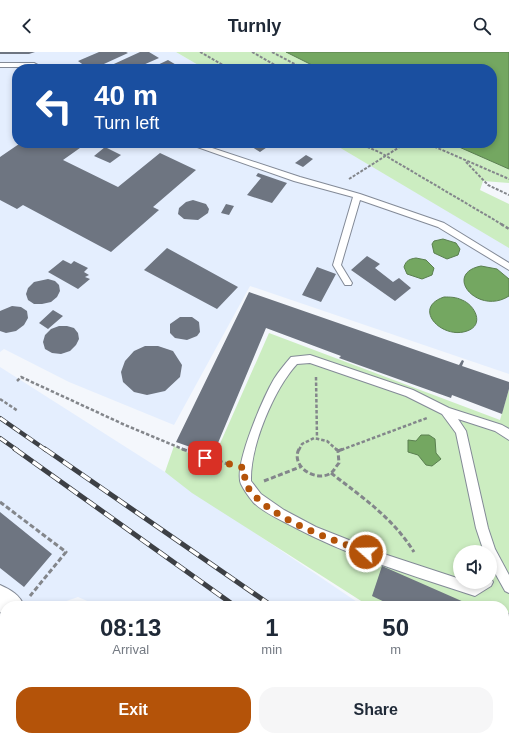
<!DOCTYPE html>
<style>
:root{--surface:#fff;--page:#f6f6f7;--text:#1f2937;--muted:#747a83;--accent:#b45309}
body{margin:0;font-family:Arial,sans-serif;background:var(--page);color:var(--text);height:100vh;display:flex;flex-direction:column;font-size:15px;white-space:nowrap}
*{box-sizing:border-box;margin:0}
p{font-size:13px;color:var(--muted)}
.icon{flex:none;width:22px;height:22px;fill:none;stroke:currentColor;stroke-width:2;stroke-linecap:round;stroke-linejoin:round}
.map{position:relative;flex:1;overflow:hidden}
.drawer{position:absolute;left:0px;top:549px;width:509px;height:140px;display:flex;flex-direction:column;background:var(--surface);border-radius:16px 16px 0 0;box-shadow:0 2px 6px #0003}
.drawer>*{flex:none}
.hud{position:absolute;left:12px;top:12px;width:485px;height:84px;border-radius:16px;box-shadow:0 2px 6px #0003;background:#1a4fa0;color:#fff;overflow:hidden}
.tools{position:absolute;left:453px;top:493px;display:grid;gap:8px}
.tools a{display:grid;place-items:center;width:44px;height:44px;border-radius:50%;background:var(--surface);box-shadow:0 2px 6px #0003;font-size:20px}
.pin{position:absolute;display:grid;place-items:center;width:34px;height:34px;color:#fff;margin:-17px;border-radius:8px;box-shadow:0 2px 6px #0006}
.me{position:absolute;width:44px;margin:-22px;rotate:290deg;stroke-linejoin:round;filter:drop-shadow(0 0 3px #0008)}
.turn{display:flex;align-items:center;gap:14px;height:84px;padding:0 16px;font-size:18px}
.turn .icon{width:52px;height:52px;stroke-width:2.5}
.turn b{display:block;font-size:28px;line-height:34px}
.eta{display:flex;justify-content:space-evenly;align-items:center;height:68px;text-align:center}
.eta b{font-size:24px;font-weight:800;line-height:28px}
.action{display:flex;gap:8px;margin-top:auto;padding:8px 16px}
.action a{flex:1;height:46px;border-radius:16px;background:var(--accent);color:#fff;font-size:16px;font-weight:800;line-height:46px;text-align:center}
.action a+a{background:var(--page);color:var(--text)}
header{display:flex;justify-content:space-between;align-items:center;height:52px;padding:0 16px;background:var(--surface);font-size:18px;font-weight:800}
.map>svg:first-child{display:block}
.built{fill:#e4eefe}
.green{fill:#ccedc1;fill-rule:evenodd}
.water{fill:#74a761;stroke:#5a7f50}
.building{fill:#6e7581}
.lines{fill:none;stroke-linecap:round;stroke-linejoin:round}
.service-casing{stroke:#838a97;stroke-width:2}
.minor-casing{stroke:#838a97;stroke-width:2}
.secondary-casing{stroke:#838a97;stroke-width:2}
.path-far2{stroke:#83868b;stroke-width:2;stroke-dasharray:3 1.5;stroke-linecap:butt}
.path-far1{stroke:#83868b;stroke-width:2.5;stroke-dasharray:3.5 2;stroke-linecap:butt}
.path{stroke:#83868b;stroke-width:3;stroke-dasharray:5 2.5;stroke-linecap:butt}
.service{fill:#fff;fill-rule:evenodd}
.minor{fill:#fff;fill-rule:evenodd}
.secondary{fill:#fff;fill-rule:evenodd}
.rail-far1-casing{stroke:#3d4045;stroke-width:4.5}
.rail-casing{stroke:#3d4045;stroke-width:5}
.rail-far1{stroke:#fff;stroke-width:3;stroke-dasharray:8;stroke-linecap:butt}
.rail{stroke:#fff;stroke-width:3.5;stroke-dasharray:11;stroke-linecap:butt}
.route{stroke:#b45309;stroke-width:7;stroke-dasharray:0 12.6}
</style>
<header><svg class="icon" aria-label="back" viewBox="0 0 24 24"><path d="M15 5l-7 7 7 7"/></svg>Turnly<svg class="icon" aria-label="search" viewBox="0 0 24 24"><circle cx="10" cy="10" r="6"/><path d="M15 15l6 6"/></svg></header>
<div class="map">
<svg width="509" height="689" viewBox="0 0 509 689">
<rect width="100%" height="100%" fill="#f4f7fc"/>
<path class="built" d="M0,0H176L205,17H17V91H332L509,195V322L250,234L174,373L69,330L4,297L0,300Z
M0,315L165,420L363,554H99L78,545L52,554H30L0,532Z
M504,652L509,655V689H358L350,684H504Z"/>
<path class="green" d="M176,0H286L320,17H205Z
M332,91H450L509,117V131L483,129L480,138L509,152V196Z
M269,281L500,368L509,337V642L504,639V554H369L192,441L165,420L174,394L211,412ZM460,500H490V530H460Z"/>
<path class="water" d="M286,0H509V117L450,91H492V17H320Z
M443,187L456,191L460,197L458,203L447,207L434,201L432,192L434,189Z
M416,206L426,208L434,216L432,223L422,227L407,222L404,215C406,208 410,207 416,206Z
M481,214L497,217L509,227V244C478,264 442,222 481,214Z
M444,245C450,245 456,245 462,248C475,253 485,273 467,279C442,288 411,256 444,245Z
M421,383H429L435,387L436,401L441,407L432,414L426,413L418,403L408,400V388L416,389Z"/>
<path class="building" d="M0,0H35L29,2H0Z
M99,0H126L128,1L93,17H89L78,9Z
M140,0H149L159,6L134,17H103Z
M168,8L183,17H149Z
M28,91H87L63,108L118,135L160,101L196,118L153,155L159,158L111,200L23,153L17,157L0,148V105L19,92L24,94Z
M246,91H273L260,100Z
M105,95L121,103L110,111L94,104Z
M306,103L313,107L303,115L295,111Z
M258,121L287,131L272,151L247,143L261,126L256,124Z
M193,148L206,152L209,157L208,161L198,168L184,167L178,162L179,156L186,150Z
M226,152L234,154L229,163L221,161Z
M167,196L238,235L217,257L144,218Z
M367,204L380,212L375,216L393,230L399,226L411,236L395,249L351,218Z
M63,208L71,212L74,209L88,216L84,220L89,223L85,225L90,227L78,237L48,220Z
M317,215L336,222L321,250L302,243Z
M48,227L55,229L59,233L60,239L57,245L51,250L42,252H34L28,248L26,242L28,236L34,230Z
M249,240L459,313L462,308L464,309L462,314L509,330V337L502,362L452,343L451,346L339,306L341,304L266,276L213,403L176,390Z
M12,254L21,255L27,259L28,266L24,273L16,279L6,281L0,279V259Z
M53,258L63,264L48,277L39,271Z
M180,265H192L199,270L200,280L197,284L187,288L175,286L170,281V272Z
M59,274H67L74,276L78,281L79,287L76,293L70,299L61,302L52,301L45,297L43,290L45,283L51,277Z
M145,294H158L173,299L182,313L180,325L165,339L147,343L134,340L123,330L121,320L125,309L134,299Z
M0,460L52,502L24,535L0,516Z
M382,514L473,554H393L372,544Z
M504,559L509,561V608L504,606Z
M71,684H135L133,689H80Z"/>
<g class="lines">
<g class="service-casing">
<path id="service" d="M0,11H34L45,17H37L33,15H0Z
M186,91H197L300,125L360,142L444,171L509,211V218L438,175L360,148L341,213L352,231L351,233H345L333,213L353,145L294,129Z
M310,303L413,338L449,356L502,373L509,377V388L495,379L458,367L466,379L488,476L495,497L509,523V541L505,539L490,512V500H484L476,476L456,381L442,362L406,344L310,311L297,312C274,337 250,394 251,429L261,442L284,458L316,475L387,503L460,527V530L474,532L476,530H490V525L493,530L491,534L475,544C414,524 351,505 294,475C281,468 264,461 253,450C249,445 244,438 241,432C233,414 264,344 274,327C279,319 285,312 291,305Z"/>
</g>
<g class="minor-casing">
<path id="minor" d="M0,533C11,538 20,543 24,554H5V563L0,560Z
M5,604V634L0,636V606Z"/>
</g>
<g class="secondary-casing">
<path id="secondary" d="M0,656L5,658V684H41L43,689L0,688Z"/>
</g>
<path class="path-far2" d="M200,0L230,17
M252,0L282,17
M272,0L304,17
M359,91L381,101L503,173
M426,91L509,127
M466,110L488,133L509,143
M349,127L406,91"/>
<path class="path-far1" d="M501,172L509,177
M316,325L317,386
M17,329L21,325L125,373L185,398
M0,347L18,359
M299,398L302,392L314,386L327,389L337,398
M341,398L427,366"/>
<path class="path" d="M182,397L231,413
M299,397C290,414 316,431 331,421C334,419 336,414 339,411L338,399L336,397
M338,399L343,397
M331,421C363,446 392,465 414,500
M264,429L300,415
M0,450L66,500L30,544
M0,583L3,578L1,573
M59,684L68,689"/>
<use href="#service" class="service"/>
<use href="#minor" class="minor"/>
<use href="#secondary" class="secondary"/>
<g class="rail-far1-casing">
<path id="rail-far1" d="M0,366L46,398
M0,386L17,398"/>
</g>
<g class="rail-casing">
<path id="rail" d="M15,397L235,554
M45,397L272,554
M427,684L434,689
M466,684L473,689"/>
</g>
<use href="#rail-far1" class="rail-far1"/>
<use href="#rail" class="rail"/>
</g>
<g class="lines">
<path class="route" d="M205,406L245,416C245,421 244,428 246,432C262,464 333,488 366,500"/>
</g>
</svg>
<div class="tools">
<a><svg class="icon" aria-label="sound" viewBox="0 0 24 24"><path d="M4 9h4l5-4v14l-5-4H4zM17 9q2 3 0 6"/></svg></a>
</div>
<div class="pin" style="left:205px;top:406px;background:#d93025"><svg class="icon" aria-label="arrive" viewBox="0 0 24 24"><path d="M6 21V4h12l-3 4 3 4H6"/></svg></div>
<svg class="me" style="left:366px;top:500px" viewBox="-20 -20 40 40"><circle r="17" fill="#b45309" stroke="#fff" stroke-width="3"/><path d="M0-11L8 9 0 5-8 9z" fill="#fff"/></svg>
<div class="hud">
<div class="turn"><svg class="icon" aria-label="left" viewBox="0 0 24 24"><path d="M17 20v-9H6M10 6l-5 5 5 5"/></svg><div><b>40 m</b>Turn left</div></div>
</div>
<section class="drawer">
<div class="eta">
<div><b>08:13</b><p>Arrival</p></div>
<div><b>1</b><p>min</p></div>
<div><b>50</b><p>m</p></div>
</div>
<div class="action"><a>Exit</a><a>Share</a></div>
</section>
</div>
